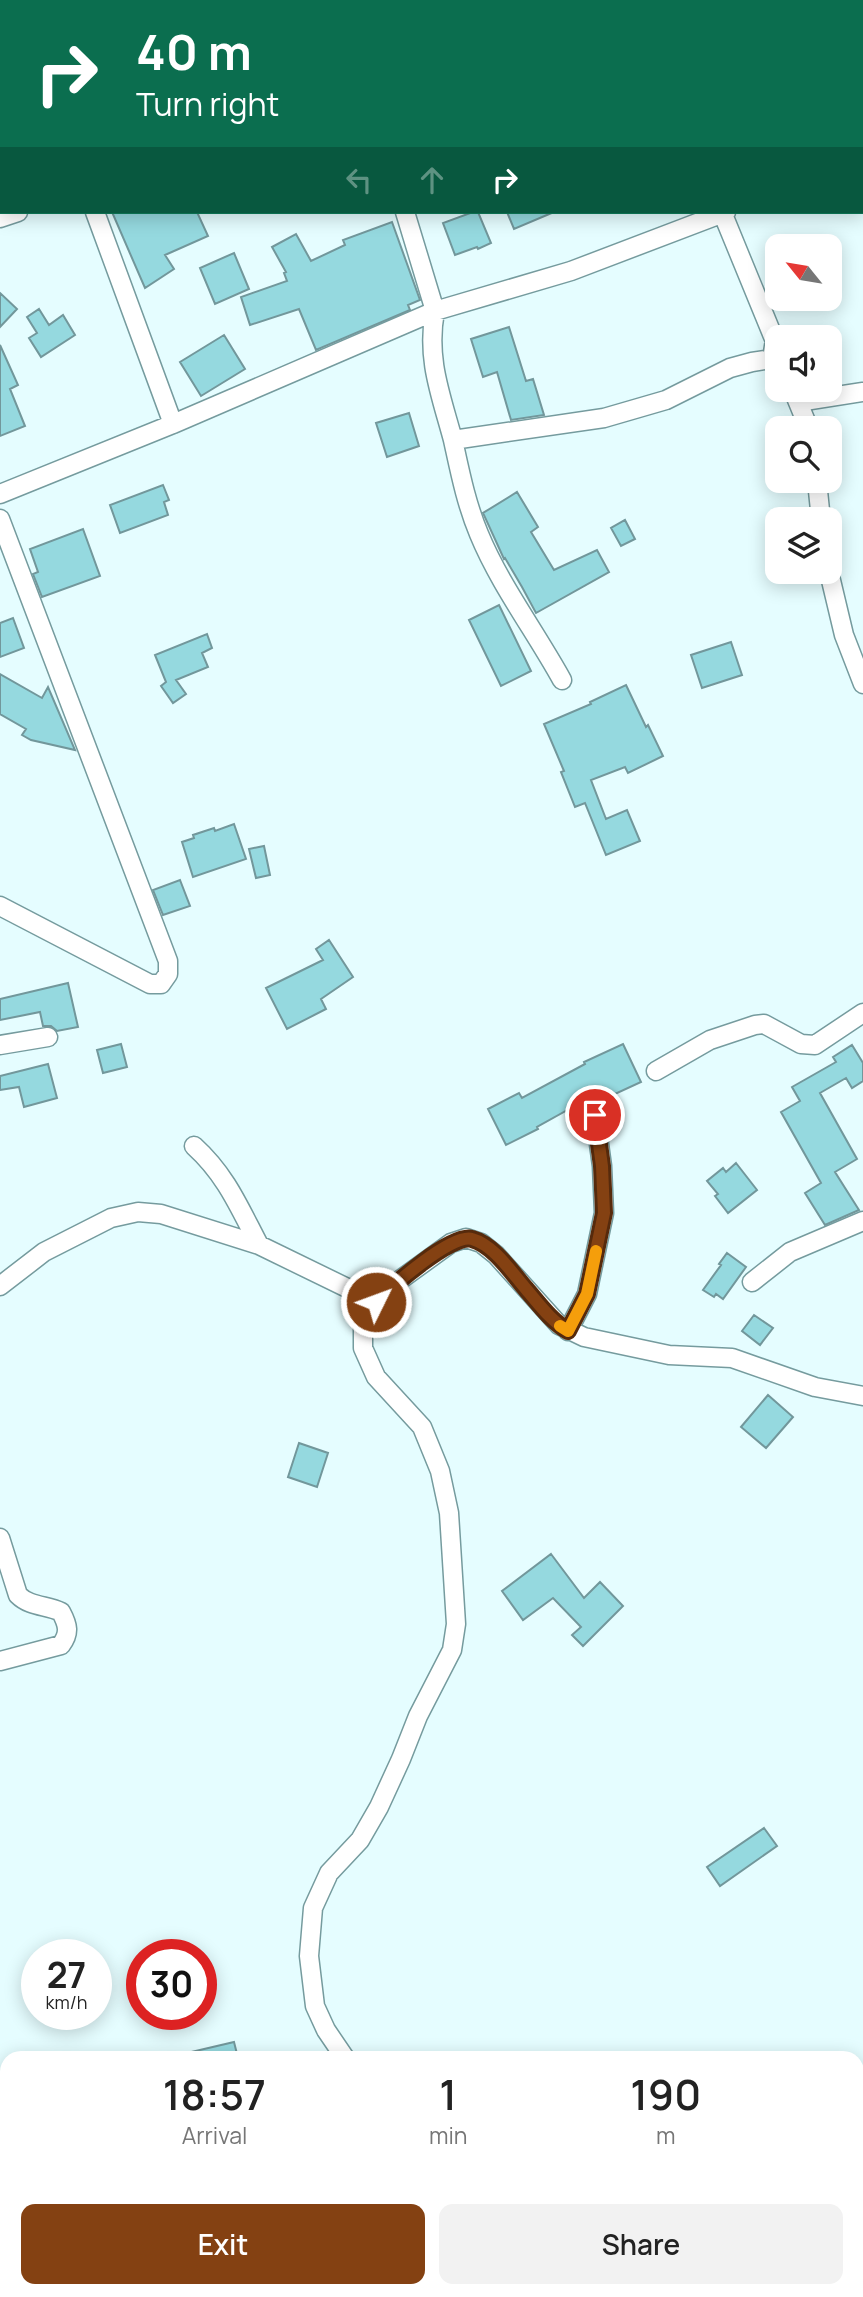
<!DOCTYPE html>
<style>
:root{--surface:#fff;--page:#f2f2f2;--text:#222;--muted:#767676;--accent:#844112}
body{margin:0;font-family:Manrope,sans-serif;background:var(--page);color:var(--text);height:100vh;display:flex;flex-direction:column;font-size:26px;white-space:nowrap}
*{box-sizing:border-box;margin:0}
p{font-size:23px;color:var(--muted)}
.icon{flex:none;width:38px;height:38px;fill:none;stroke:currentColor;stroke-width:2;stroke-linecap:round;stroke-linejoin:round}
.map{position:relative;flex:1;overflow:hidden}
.details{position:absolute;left:0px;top:2051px;width:864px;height:247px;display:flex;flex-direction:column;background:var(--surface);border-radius:21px 21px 0 0;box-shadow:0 4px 18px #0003}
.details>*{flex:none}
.hud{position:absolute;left:0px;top:0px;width:864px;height:214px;box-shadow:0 4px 18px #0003;background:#0b6e4f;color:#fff;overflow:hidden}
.needle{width:46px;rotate:300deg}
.controls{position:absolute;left:765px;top:234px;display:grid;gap:14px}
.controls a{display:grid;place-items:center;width:77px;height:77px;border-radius:14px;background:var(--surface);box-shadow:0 4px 18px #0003;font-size:35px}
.speed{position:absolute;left:21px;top:1939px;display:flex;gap:14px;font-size:35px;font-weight:700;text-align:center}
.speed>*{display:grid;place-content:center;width:91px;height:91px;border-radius:50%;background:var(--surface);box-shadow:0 4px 18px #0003;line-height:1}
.speed small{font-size:18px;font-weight:400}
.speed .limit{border:10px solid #d22;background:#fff;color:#111}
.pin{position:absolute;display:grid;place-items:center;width:60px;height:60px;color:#fff;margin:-30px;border:4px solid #fff;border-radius:50%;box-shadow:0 2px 7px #0007}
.me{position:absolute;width:77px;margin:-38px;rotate:48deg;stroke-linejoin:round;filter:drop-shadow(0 0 5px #0008)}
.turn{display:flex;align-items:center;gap:24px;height:147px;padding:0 21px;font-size:32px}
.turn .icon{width:91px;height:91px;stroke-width:2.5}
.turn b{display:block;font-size:49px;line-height:60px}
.lanes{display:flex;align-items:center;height:66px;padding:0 21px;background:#0003;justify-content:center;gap:35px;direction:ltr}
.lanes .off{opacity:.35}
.eta{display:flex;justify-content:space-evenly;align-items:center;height:119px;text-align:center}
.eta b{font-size:42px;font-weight:600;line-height:49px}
.action{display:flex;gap:14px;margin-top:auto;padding:14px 21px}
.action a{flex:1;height:80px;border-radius:14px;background:var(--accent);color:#fff;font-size:28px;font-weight:600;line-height:80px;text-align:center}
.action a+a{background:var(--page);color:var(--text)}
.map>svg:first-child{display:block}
.building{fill:#95d9df;stroke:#72979b;stroke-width:2}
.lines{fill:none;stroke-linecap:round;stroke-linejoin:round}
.minor-casing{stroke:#759b9e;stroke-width:21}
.minor{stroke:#fff;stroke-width:18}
.route-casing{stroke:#562a0c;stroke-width:18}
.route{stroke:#844112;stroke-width:12}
.slow{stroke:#f59e0b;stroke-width:12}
</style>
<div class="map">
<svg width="863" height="2297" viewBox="0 0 863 2297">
<rect width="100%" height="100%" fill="#e5fdff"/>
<path class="building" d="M112,212H197L208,236L165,255L174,269L145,288Z
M473,212H478L491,243L478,249L477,247L455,255L443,223Z
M507,212H554L514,229Z
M392,222L420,300L408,305L410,310L316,350L299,309L250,325L241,297L287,281L284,273L286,272L272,247L296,234L311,261L345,245L343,240Z
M234,253L249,289L215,304L200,268Z
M0,293L17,309L0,327Z
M39,309L49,325L63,315L75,335L41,357L29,338L37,333L27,317Z
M509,327L526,381L533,379L544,415L511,420L497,372L483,377L471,339Z
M224,335L245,369L201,396L180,362Z
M0,345L18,385L10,389L25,426L0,436Z
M409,413L419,446L387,457L376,423Z
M163,485L169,500L164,502L168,515L120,533L110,505Z
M517,492L538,527L531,532L554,570L597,550L609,572L536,613L522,587L505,558L504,559L483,513Z
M625,520L635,539L621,546L611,528Z
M83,529L100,576L42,597L33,574L38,572L30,549Z
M499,605L531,671L501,686L469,620Z
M13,618L24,648L0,657V623Z
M207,634L212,648L202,653L208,667L176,680L186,694L173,703L161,686L166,682L155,655Z
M731,642L742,675L702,688L691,655Z
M0,674L42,698L48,687L75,750L31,740L22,735L26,729L0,714Z
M626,685L646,727L648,725L663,756L628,773L625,767L591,780L606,819L627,810L640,841L606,855L585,803L575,807L561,772L564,771L544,724L591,704L590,702Z
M234,824L246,859L193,877L182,842L194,838L193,835L214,828L215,831Z
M264,846L270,875L256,878L249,849Z
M180,880L190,906L163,915L153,890Z
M329,940L353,977L321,999L326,1009L287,1029L266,988L323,960L316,949Z
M68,983L78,1027L57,1031L51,1026H43L40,1012L0,1020V999Z
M121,1044L127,1067L103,1073L97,1050Z
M623,1044L641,1082L602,1100L598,1093L537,1127L538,1129L506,1145L488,1109L519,1093L522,1098L585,1064L584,1062Z
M852,1045L863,1063V1081L852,1088L846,1078L820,1093L857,1159L835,1172L859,1210L825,1225L805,1193L821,1183L781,1112L800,1101L792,1087L836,1062L833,1057Z
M48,1064L57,1098L24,1107L19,1087L0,1090V1076Z
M736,1163L757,1190L728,1213L715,1196L718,1194L707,1181L723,1168L726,1172Z
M727,1253L746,1267L723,1299L716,1294L714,1297L703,1290L721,1265L719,1264Z
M754,1315L773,1328L760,1345L742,1331Z
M768,1395L793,1417L766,1448L741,1427Z
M299,1443L328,1453L317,1487L288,1477Z
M551,1554L584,1598L600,1582L623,1606L583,1646L572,1635L581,1627L553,1598L523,1620L502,1591Z
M764,1828L777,1846L720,1886L707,1867Z
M234,2042L238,2058H188L187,2053Z"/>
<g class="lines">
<g class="minor-casing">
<path id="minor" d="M236,0L240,2
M643,0V2
M790,0L791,2
M170,2L175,0
M445,2V0
M536,2L540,0
M0,62H2
M95,212L173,424
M722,212L777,346
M726,212L571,271L435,311C426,359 441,395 453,440L604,418L666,400L730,368L752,362L772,359L775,340
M0,218L18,212
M793,390L809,429
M798,402L863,392
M453,440C460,472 466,503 479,534C500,585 535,631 562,680
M817,481L821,520
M0,494L173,424L435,311L405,212
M0,519L168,961V974L161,984H150L0,906
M829,572L844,635L863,684
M0,1045L48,1037
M656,1071L710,1040L755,1025L764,1024L801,1044L815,1045L863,1013
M194,1146C226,1175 239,1207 259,1245
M752,1282L790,1252L863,1221
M0,1286L44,1252L111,1218L138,1212L161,1214L259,1245L376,1302
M568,1331L587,1294L604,1213L602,1166L595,1115
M0,1538L18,1595C30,1607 47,1605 61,1612C68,1625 70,1633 61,1645L0,1661
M345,2058L326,2030L315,2006L309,1956L313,1908L329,1873L360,1840L379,1807L401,1759L418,1716L452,1650L456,1624L449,1513L440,1471L422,1427L376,1377L363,1348V1323L376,1302L393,1285L451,1243L466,1238L481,1243L496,1255L559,1325L584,1337L669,1355L732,1358L815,1387L863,1396
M430,2297L447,2291"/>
</g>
<use href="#minor" class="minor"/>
</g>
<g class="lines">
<g class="route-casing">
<path id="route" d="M376,1302C391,1287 452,1233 472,1239C494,1245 512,1273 526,1289C539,1304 551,1321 568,1331L587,1294L604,1213L602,1166L595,1115"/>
</g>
<use href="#route" class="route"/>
<path class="slow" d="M560,1326L568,1331L587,1294L596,1251"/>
</g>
</svg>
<div class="controls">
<a><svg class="needle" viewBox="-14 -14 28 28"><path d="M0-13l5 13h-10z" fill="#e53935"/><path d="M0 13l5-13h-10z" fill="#767676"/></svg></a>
<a><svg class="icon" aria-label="sound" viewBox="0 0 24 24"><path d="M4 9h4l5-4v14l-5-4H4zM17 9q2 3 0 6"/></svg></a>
<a><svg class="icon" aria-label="search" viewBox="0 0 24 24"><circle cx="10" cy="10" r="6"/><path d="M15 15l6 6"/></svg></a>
<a><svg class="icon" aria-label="layers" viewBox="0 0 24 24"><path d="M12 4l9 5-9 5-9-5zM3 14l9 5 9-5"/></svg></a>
</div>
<div class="speed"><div>27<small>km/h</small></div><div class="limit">30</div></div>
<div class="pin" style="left:595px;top:1115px;background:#d93025"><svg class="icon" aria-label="arrive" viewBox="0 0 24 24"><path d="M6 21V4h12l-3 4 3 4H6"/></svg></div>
<svg class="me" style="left:376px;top:1302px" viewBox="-20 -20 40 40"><circle r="17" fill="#844112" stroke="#fff" stroke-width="3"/><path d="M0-11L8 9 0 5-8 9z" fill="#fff"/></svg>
<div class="hud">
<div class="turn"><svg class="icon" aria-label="right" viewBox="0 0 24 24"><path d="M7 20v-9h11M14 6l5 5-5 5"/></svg><div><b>40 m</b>Turn right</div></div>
<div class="lanes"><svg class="icon off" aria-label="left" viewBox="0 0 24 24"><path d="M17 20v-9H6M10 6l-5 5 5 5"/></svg><svg class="icon off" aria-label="ahead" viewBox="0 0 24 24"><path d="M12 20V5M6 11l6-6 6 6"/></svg><svg class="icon" aria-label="right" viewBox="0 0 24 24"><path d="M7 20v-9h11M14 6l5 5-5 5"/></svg></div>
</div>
<section class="details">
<div class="eta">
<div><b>18:57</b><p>Arrival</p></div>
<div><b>1</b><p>min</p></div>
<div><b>190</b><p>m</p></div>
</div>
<div class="action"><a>Exit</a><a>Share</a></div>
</section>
</div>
